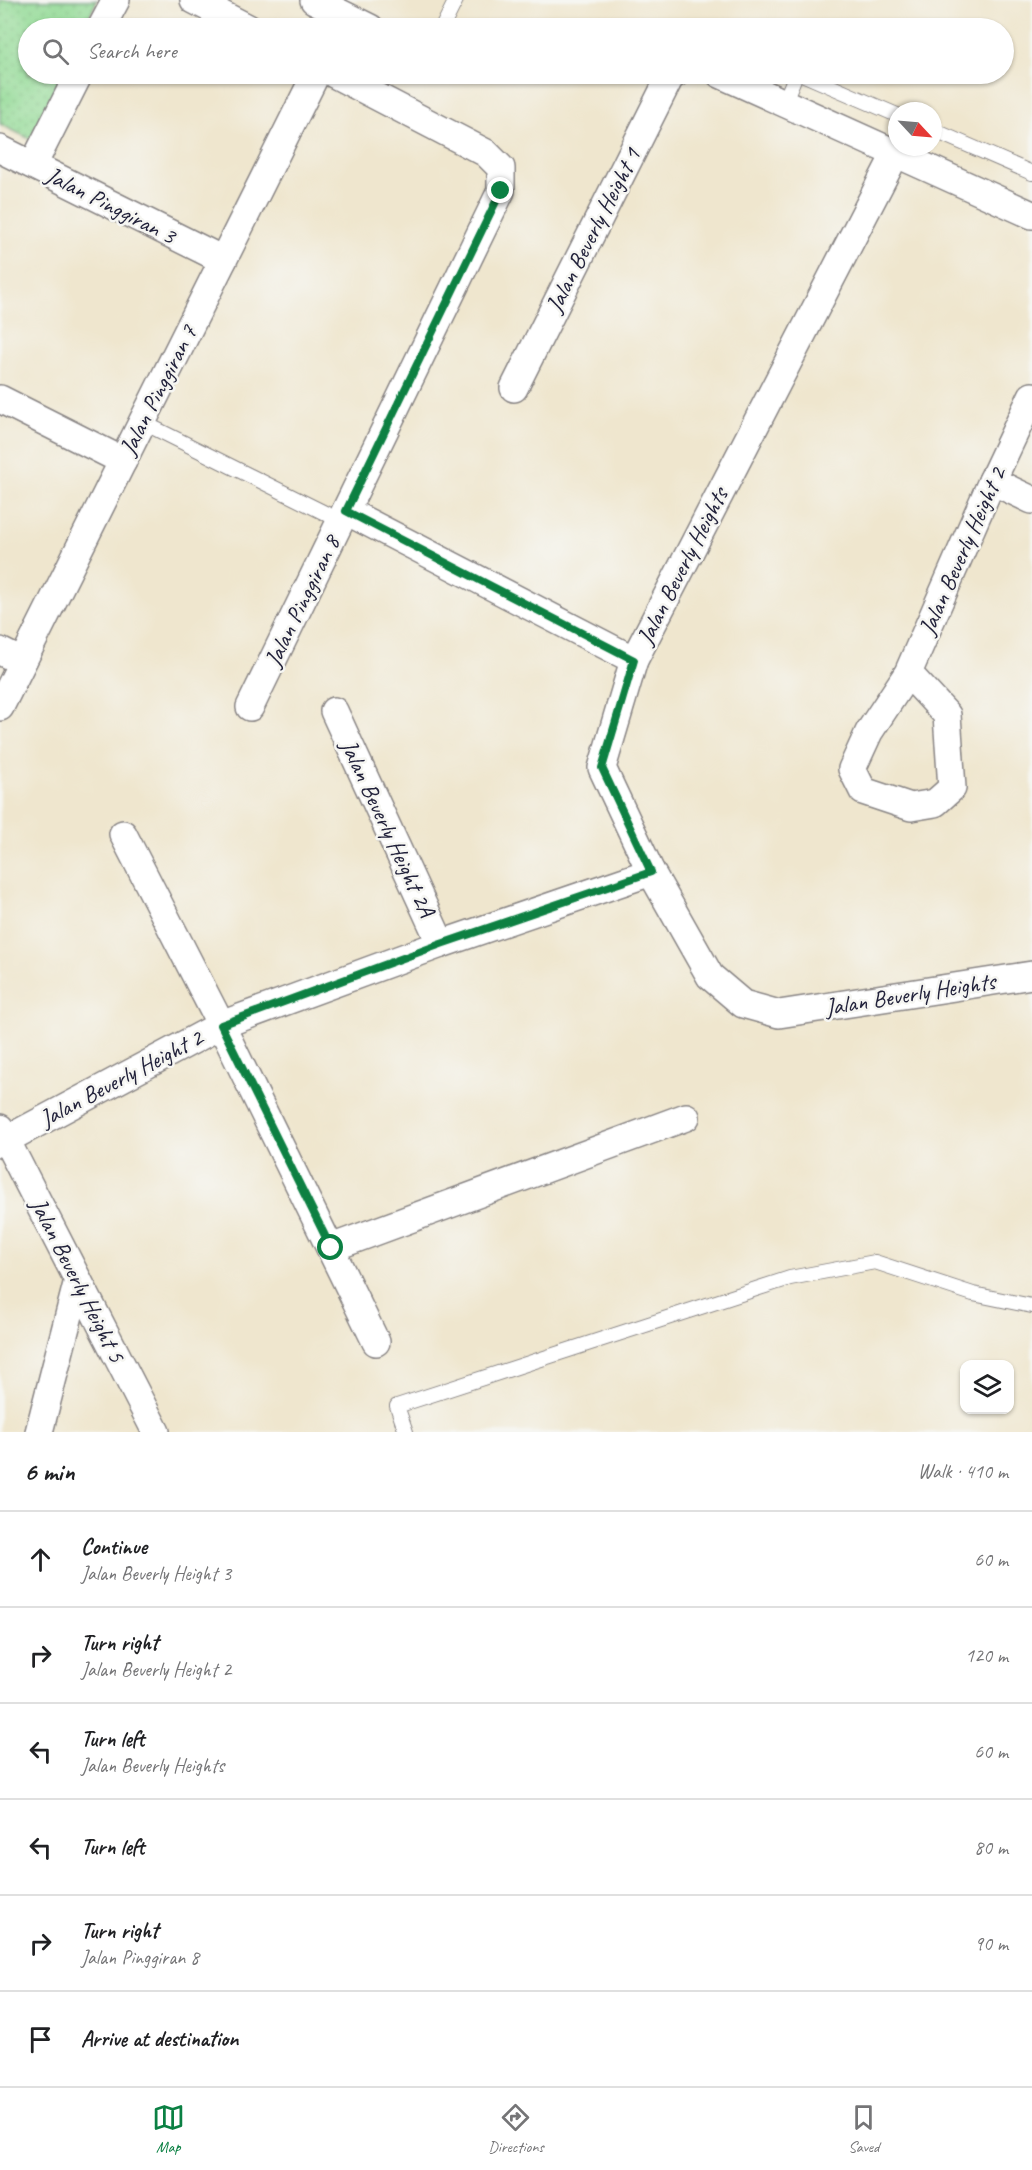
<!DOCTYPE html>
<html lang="en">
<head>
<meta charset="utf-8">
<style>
  body { margin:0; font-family:Caveat,sans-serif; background:#f2f2f2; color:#202124 }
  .controls { position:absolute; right:18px; bottom:18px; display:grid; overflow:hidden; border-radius:12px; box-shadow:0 2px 4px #0004 }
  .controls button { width:54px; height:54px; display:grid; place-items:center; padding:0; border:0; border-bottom:2px solid #e0e0e0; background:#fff; color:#202124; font:30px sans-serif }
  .compass { position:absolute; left:888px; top:102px; width:54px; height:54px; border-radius:50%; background:#fff; box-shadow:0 2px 4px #0004; rotate:116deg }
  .stop { position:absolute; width:18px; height:18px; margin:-14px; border:4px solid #0b8043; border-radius:50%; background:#fff }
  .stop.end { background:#0b8043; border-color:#fff; box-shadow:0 2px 6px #0008 }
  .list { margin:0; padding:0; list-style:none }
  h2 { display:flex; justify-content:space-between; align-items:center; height:78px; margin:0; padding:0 24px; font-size:26px }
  h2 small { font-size:20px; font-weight:400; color:#757577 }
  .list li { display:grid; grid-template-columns:39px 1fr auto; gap:18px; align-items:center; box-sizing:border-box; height:96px; padding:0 24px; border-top:2px solid #e0e0e0 }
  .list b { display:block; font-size:22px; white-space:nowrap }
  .list p { margin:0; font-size:20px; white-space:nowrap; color:#757577 }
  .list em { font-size:20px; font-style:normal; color:#757577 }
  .icon { flex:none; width:33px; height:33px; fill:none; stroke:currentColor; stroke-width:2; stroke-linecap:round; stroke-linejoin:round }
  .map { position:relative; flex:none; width:1032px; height:1432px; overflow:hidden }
  .search { position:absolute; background:#fff; box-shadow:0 2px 4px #0004; left:18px; right:18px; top:18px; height:66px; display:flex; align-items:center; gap:15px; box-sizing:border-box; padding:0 21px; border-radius:33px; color:#757577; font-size:22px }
  .sheet { height:654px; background:#fff }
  nav { display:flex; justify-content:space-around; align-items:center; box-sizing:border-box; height:84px; border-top:2px solid #e0e0e0; background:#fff; font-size:16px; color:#757577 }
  nav a { display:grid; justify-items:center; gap:3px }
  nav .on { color:#0b8043 }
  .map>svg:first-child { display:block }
</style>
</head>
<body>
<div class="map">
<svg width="1032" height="1432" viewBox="0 0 1032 1432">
  <defs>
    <pattern id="grass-dots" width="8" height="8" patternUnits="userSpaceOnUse" patternTransform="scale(1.5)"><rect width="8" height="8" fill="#92da95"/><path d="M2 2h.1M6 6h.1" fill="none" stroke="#7ebb81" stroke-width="1.8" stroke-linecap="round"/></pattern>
  </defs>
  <rect width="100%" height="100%" fill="#f6f6f2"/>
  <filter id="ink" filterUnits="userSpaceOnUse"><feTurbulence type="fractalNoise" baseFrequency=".0167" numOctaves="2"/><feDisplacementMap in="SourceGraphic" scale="12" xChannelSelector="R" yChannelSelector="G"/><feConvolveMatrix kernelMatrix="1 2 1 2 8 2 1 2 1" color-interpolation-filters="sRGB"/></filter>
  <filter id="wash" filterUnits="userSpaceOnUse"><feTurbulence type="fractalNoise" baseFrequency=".008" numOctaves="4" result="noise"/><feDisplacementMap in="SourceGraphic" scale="24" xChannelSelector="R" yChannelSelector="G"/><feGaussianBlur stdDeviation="1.35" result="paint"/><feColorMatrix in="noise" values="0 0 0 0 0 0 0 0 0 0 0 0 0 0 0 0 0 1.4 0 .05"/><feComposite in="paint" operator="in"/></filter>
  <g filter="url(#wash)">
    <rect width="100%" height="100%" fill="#efe6ce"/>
    <path fill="url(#grass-dots)" stroke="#5a7e68" stroke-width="1.5" d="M 0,0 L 97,0 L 84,28 L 28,28 L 28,74 L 63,74 L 32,140 L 0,124 Z"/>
  </g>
  <g filter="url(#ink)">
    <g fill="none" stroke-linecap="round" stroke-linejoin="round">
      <defs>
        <g id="lane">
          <path d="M 442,28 L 456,0"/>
          <path d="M 802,74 L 897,115"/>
          <path d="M 784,103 L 796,74"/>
          <path d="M 933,130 L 1032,173"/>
          <path d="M 142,422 L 341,521"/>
          <path d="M 406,1432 L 397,1406 L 790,1278 L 875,1262 L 973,1294 L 1032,1306"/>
        </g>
        <g id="street">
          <path d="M 194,0 L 248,28"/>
          <path d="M 314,0 L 370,28"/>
          <path d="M 101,28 L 116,0"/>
          <path d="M 720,74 L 1032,215"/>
          <path d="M 0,149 L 223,260"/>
          <path d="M 896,153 L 634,660 L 602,768 L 651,872 L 710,976 L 743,1004 L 779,1014 L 1032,975"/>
          <path d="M 33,165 L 79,74"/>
          <path d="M 514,388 L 670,77 L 675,74"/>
          <path d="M 0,399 L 123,461"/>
          <path d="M 992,481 L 1032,500"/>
          <path d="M 346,511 L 634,660"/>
          <path d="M 0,651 L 22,662"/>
          <path d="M 908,673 L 947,715 L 952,788 L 935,803 L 911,807 L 863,791 L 852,769 L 869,732 L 908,673 L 992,481 L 1032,396"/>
          <path d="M 0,707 L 316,74"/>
          <path d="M 250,707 L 501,191 L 501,168 L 486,153 L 334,74"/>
          <path d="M 334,711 L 441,944"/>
          <path d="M 123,834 L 221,1025 L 376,1342"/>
          <path d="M 0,1128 L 156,1432"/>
          <path d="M 0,1143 L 221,1025 L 441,944 L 651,872"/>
          <path d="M 331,1248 L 686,1117"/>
          <path d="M 39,1432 L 78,1280"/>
        </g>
      </defs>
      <use href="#lane" stroke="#888484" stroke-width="16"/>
      <use href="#street" stroke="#888484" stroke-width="30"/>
      <use href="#lane" stroke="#fff" stroke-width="14"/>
      <use href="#street" stroke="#fff" stroke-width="27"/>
    </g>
  </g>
  <g fill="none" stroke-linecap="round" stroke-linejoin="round" filter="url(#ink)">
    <path stroke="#0b8043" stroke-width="8" d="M 331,1248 L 221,1025 L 441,944 L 651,872 L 602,768 L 634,660 L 346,511 L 501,191"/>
  </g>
  <g text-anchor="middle" stroke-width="5" stroke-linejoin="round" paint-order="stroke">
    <g font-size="24" fill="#22223b" stroke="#f6f6f2">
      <text transform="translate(111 205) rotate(27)" y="8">Jalan Pinggiran 3</text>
      <text transform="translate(593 230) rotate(-63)" y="8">Jalan Beverly Height 1</text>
      <text transform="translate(158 390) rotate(-63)" y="8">Jalan Pinggiran 7</text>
      <text transform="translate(962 551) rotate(-66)" y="8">Jalan Beverly Height 2</text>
      <text transform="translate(682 566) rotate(-63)" y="8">Jalan Beverly Heights</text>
      <text transform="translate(302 601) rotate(-64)" y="8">Jalan Pinggiran 8</text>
      <text transform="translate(388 828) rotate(65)" y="8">Jalan Beverly Height 2A</text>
      <text transform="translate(910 994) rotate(-9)" y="8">Jalan Beverly Heights</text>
      <text transform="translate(121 1078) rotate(-28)" y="8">Jalan Beverly Height 2</text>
      <text transform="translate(78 1280) rotate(63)" y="8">Jalan Beverly Height 5</text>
    </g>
  </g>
</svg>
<div class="controls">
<button><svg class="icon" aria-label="layers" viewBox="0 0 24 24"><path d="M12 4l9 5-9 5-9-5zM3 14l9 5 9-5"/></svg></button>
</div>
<svg class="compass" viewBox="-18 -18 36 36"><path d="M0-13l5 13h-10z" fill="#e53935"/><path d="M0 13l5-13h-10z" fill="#757577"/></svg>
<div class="stop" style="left:331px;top:1248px"></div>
<div class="stop end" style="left:501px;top:191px"></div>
<div class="search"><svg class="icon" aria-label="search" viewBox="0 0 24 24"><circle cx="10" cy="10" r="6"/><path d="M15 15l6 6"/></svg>Search here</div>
</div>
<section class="sheet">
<h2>6 min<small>Walk · 410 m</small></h2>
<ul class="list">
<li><svg class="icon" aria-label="ahead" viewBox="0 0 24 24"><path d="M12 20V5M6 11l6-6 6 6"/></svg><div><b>Continue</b><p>Jalan Beverly Height 3</p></div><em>60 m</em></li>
<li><svg class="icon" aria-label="right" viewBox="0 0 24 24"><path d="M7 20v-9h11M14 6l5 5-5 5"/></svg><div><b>Turn right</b><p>Jalan Beverly Height 2</p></div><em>120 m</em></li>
<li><svg class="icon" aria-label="left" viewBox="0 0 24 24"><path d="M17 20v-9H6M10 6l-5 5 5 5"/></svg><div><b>Turn left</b><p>Jalan Beverly Heights</p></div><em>60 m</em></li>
<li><svg class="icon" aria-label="left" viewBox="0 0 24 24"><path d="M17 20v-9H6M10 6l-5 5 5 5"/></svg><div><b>Turn left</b></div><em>80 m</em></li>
<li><svg class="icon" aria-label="right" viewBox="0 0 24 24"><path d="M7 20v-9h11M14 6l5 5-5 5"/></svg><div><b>Turn right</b><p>Jalan Pinggiran 8</p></div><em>90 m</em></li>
<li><svg class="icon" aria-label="arrive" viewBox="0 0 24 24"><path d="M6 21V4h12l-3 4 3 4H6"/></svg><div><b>Arrive at destination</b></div></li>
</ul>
</section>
<nav>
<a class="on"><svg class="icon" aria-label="map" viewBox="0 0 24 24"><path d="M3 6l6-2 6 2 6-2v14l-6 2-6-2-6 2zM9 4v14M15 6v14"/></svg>Map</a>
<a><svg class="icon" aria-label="directions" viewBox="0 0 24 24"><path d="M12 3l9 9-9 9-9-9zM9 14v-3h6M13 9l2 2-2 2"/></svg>Directions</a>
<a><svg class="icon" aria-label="saved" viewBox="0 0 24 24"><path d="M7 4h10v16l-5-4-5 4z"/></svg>Saved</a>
</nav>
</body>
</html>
